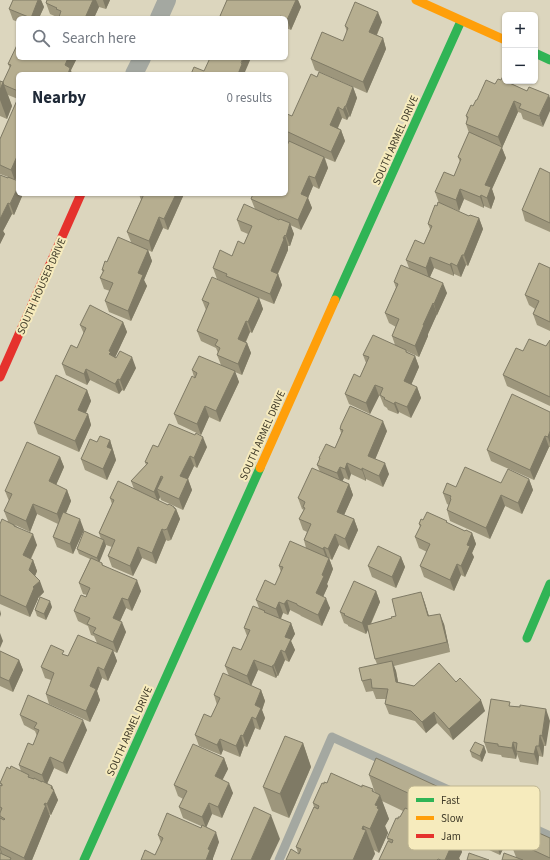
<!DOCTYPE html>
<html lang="en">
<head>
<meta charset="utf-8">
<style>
  body { margin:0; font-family:"Source Sans 3",sans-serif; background:#f2f2f3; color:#1f2937 }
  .controls { position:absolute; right:12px; top:12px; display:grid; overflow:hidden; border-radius:6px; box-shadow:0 1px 3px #0004 }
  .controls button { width:36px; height:36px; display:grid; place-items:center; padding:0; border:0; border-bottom:1px solid #e0e1e3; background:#fff; color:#1f2937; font:20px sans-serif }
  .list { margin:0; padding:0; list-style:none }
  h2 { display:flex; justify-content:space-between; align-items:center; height:52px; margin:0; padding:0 16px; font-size:17px }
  h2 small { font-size:13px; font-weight:400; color:#747a83 }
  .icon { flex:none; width:22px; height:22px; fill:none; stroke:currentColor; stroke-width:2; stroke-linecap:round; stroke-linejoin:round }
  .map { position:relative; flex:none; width:550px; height:860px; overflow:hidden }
  .search { position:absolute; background:#fff; box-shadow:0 1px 3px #0004; left:16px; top:16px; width:272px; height:44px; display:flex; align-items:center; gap:10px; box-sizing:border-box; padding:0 14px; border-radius:6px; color:#747a83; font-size:15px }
  .panel { position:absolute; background:#fff; box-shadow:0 1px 3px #0004; left:16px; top:72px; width:272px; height:124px; border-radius:6px }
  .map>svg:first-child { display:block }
</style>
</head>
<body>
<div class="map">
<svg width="550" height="860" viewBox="0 0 550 860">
  <rect width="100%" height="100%" fill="#dcd6be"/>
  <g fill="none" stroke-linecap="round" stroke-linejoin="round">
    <path stroke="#a4a8a1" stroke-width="9" d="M 279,860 L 332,737 L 550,836"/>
    <g stroke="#a4a8a1" stroke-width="18">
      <path d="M 159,18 L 167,0"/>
      <path d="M 134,74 L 142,58"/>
    </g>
    <g stroke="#30b455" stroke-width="9">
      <path d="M 535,53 L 550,60"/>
      <path d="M 335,300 L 461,21"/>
      <path d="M 527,638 L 550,584"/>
      <path d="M 84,860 L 260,468"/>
    </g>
    <g stroke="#ff9f0a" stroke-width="9">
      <path d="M 416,0 L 505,40"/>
      <path d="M 260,468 L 335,300"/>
    </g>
    <path stroke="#e5322d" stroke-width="9" d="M 0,377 L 81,194"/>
  </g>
  <g fill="#9d967c">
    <path d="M 13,0 L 41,0 L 44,7 L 39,18 L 18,18 L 18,22 L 13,20 L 9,9 Z"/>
    <path d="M 47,0 L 110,0 L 106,9 L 99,7 L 94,18 L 59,18 L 50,14 L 46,3 Z"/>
    <path d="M 227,0 L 298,0 L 301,7 L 291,30 L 286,28 L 286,18 L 221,18 L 220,16 Z"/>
    <path d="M 382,22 L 377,35 L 383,38 L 386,49 L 367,93 L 315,70 L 311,59 L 343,41 L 347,32 L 345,26 Z"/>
    <path d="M 18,58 L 77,58 L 71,70 L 18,74 L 18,173 L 15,180 L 18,194 L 23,194 L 14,215 L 12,214 L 3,231 L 5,234 L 0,244 L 0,175 L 8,178 L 8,177 L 0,174 L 0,139 L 18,99 L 8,95 L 12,106 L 7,119 L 0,116 L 0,81 L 3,82 L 10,68 L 8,64 Z"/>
    <path d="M 317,77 L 353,87 L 357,98 L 350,117 L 349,116 L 347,120 L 342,118 L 338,128 L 341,130 L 345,141 L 335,162 L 325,158 L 328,168 L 319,189 L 313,186 L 308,198 L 312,208 L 301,230 L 290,225 L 294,234 L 290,246 L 288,246 L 288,250 L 278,274 L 282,285 L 274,304 L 259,298 L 263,309 L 252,333 L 250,332 L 246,342 L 247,343 L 251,353 L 242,375 L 235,372 L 239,382 L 220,422 L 209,417 L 201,435 L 178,424 L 174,414 L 194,377 L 192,370 L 221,365 L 217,355 L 218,353 L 216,348 L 201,341 L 197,331 L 206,310 L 202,300 L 230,285 L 217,279 L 213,268 L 232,256 L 244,244 L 248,234 L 241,231 L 237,220 L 255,209 L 251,199 L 286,194 L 289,142 L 286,140 L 286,117 L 292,116 Z"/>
    <path d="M 508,82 L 527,91 L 529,87 L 543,127 L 523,119 L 521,113 L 518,112 L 502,148 L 506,158 L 492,189 L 495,198 L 491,209 L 484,206 L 484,208 L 464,199 L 459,211 L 439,203 L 435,192 L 454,176 L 460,162 L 458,157 L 469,133 L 466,124 L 467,120 L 466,116 L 477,100 L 495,84 Z"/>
    <path d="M 550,173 L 550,232 L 525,221 L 522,210 Z"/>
    <path d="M 139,194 L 184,194 L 168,230 L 163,228 L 152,252 L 148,250 L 152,261 L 144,280 L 147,286 L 131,321 L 109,312 L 105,301 L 110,291 L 104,289 L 100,278 L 103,272 L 102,270 L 131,242 L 127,232 L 141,200 Z"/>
    <path d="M 469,216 L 479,218 L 483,229 L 468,266 L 466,265 L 461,277 L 454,274 L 454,276 L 434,268 L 430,277 L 447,293 L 437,315 L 437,314 L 428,334 L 428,336 L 419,357 L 406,351 L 407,352 L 415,356 L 419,367 L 411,385 L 417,387 L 421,398 L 411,418 L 399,412 L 398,414 L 388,410 L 387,408 L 384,406 L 380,396 L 379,396 L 370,414 L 349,404 L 345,394 L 360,377 L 366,363 L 363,355 L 395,345 L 392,336 L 396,327 L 389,323 L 385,313 L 396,288 L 394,282 L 409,268 L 406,260 L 424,244 L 430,229 L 428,224 Z"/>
    <path d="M 550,268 L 550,331 L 537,325 L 533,314 L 535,309 L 529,305 L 525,295 Z"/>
    <path d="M 123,322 L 127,332 L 115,357 L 136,368 L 124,391 L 122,390 L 119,394 L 90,380 L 87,385 L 66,375 L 62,364 L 77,348 L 84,334 L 80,325 Z"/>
    <path d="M 550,340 L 550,406 L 507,386 L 503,375 L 523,351 L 546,346 Z"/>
    <path d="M 87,390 L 91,401 L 86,413 L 88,414 L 91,425 L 79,452 L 38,434 L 34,423 Z"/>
    <path d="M 550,412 L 550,447 L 549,447 L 534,480 L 491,461 L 487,450 Z"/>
    <path d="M 341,425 L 387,431 L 375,459 L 389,474 L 383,487 L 366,479 L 366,481 L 351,474 L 349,480 L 344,478 L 342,481 L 349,484 L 353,495 L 344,515 L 354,519 L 358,530 L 349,550 L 339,545 L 332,560 L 329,558 L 333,569 L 327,584 L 328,586 L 323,596 L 330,608 L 322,626 L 301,616 L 300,615 L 290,610 L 288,615 L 283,613 L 281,619 L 291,623 L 295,634 L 291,641 L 295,650 L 289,662 L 285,660 L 278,676 L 277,676 L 276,678 L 258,670 L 251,686 L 261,690 L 265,701 L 262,710 L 265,718 L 260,730 L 255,728 L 247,747 L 244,746 L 240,757 L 223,750 L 221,755 L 199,746 L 195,735 L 211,717 L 217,705 L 214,695 L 229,676 L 225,666 L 241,650 L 247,636 L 244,628 L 259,608 L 256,600 L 275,585 L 281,572 L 279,566 L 306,548 L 304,540 L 307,532 L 303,530 L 299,519 L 304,510 L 302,509 L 298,498 L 320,472 L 317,465 L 320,459 L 319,458 L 335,448 L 341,433 L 340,429 L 341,426 Z"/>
    <path d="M 110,440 L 116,460 L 107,480 L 85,470 L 81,459 L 97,442 Z"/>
    <path d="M 158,447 L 207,447 L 197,468 L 194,466 L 188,479 L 192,490 L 183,510 L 161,500 L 160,497 L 158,501 L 168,505 L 174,507 L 176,509 L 180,519 L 171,540 L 168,541 L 166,540 L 156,564 L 142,558 L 133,576 L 112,567 L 108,556 L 112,547 L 106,545 L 99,562 L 102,563 L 103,565 L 141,591 L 132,611 L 126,608 L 120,621 L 126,632 L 117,653 L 113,651 L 117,661 L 108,681 L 102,678 L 97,691 L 100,700 L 90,722 L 49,704 L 46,694 L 51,680 L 45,678 L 41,667 L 65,655 L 68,656 L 97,643 L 94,636 L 91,635 L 88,626 L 78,621 L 74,611 L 87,595 L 83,594 L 79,583 L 90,559 L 79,554 L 77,549 L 101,539 L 99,533 L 112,504 L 110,498 L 134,489 L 131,481 L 146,465 L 145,462 Z"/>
    <path d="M 60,457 L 64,467 L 56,485 L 67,490 L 71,501 L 66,513 L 84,530 L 73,554 L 57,547 L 53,537 L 58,524 L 37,514 L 30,532 L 15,525 L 37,545 L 31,559 L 33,560 L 37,571 L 35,576 L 44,592 L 38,598 L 38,599 L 30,617 L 0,604 L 0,524 L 8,521 L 4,511 L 9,501 L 5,491 Z"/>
    <path d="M 529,479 L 533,490 L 522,514 L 505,506 L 490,539 L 450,521 L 447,510 L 449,505 L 447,504 L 443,493 L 456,487 L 501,483 Z"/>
    <path d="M 423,520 L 447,521 L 447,523 L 465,531 L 472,533 L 476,544 L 472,553 L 474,557 L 465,577 L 461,575 L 454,591 L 424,577 L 420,566 L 427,552 L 419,548 L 415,537 L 420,527 L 419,524 Z"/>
    <path d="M 401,557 L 405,567 L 396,588 L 372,577 L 368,566 Z"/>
    <path d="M 376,591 L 380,602 L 371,624 L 392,618 L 396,616 L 421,592 L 429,616 L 444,624 L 450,652 L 394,666 L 396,671 L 398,682 L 414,686 L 456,682 L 485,711 L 453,740 L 437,723 L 426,733 L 415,721 L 389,714 L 385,704 L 386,699 L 376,699 L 373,691 L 366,692 L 362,681 L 377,664 L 375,659 L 368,630 L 366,634 L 348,626 L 348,625 L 344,623 L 340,612 Z"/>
    <path d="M 52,607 L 46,620 L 37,616 L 35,610 Z"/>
    <path d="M 0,651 L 19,660 L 23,670 L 13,692 L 0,686 Z"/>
    <path d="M 511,706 L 546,709 L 546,746 L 544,746 L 543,757 L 539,756 L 538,765 L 520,762 L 517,754 L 516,759 L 502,757 L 501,755 L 488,753 L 484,742 Z"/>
    <path d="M 20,715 L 87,730 L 67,774 L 54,768 L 47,784 L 52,786 L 58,800 L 51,815 L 49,814 L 50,816 L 32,860 L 0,860 L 0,785 L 1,785 L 0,783 L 10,769 L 21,771 L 19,765 L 33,745 L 37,736 L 35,731 L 24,725 Z"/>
    <path d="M 303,743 L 311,767 L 289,818 L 272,811 L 263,787 Z"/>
    <path d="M 484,746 L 486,752 L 482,762 L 472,757 L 470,751 Z"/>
    <path d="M 224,758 L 228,769 L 222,780 L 233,793 L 222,818 L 212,814 L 206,827 L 219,842 L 213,858 L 155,855 L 161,843 L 158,835 L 201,828 L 201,826 L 183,818 L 179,807 L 183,799 L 178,796 L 174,785 Z"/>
    <path d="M 369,775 L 446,797 L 508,839 L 500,855 L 456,835 L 462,852 L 459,858 L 460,860 L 379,860 L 388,841 L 387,838 L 398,819 L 400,817 L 403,811 L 382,801 L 389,819 L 385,826 L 388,833 L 379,853 L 374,850 L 375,854 L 286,860 L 298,853 L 296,847 L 314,807 L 313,803 L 324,784 L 327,783 L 375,793 Z"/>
    <path d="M 550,838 L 550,860 L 502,860 L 516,857 L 509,839 Z"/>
  </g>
  <g fill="#7f7a65">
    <path d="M 38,0 L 41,0 L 44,7 L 39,18 L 31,18 Z"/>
    <path d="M 93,0 L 96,0 L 99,7 L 94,18 L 85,18 Z"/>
    <path d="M 103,0 L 110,0 L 106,9 Z"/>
    <path d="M 296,0 L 298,0 L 301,7 L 291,30 L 287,20 Z"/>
    <path d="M 378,12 L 382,22 L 373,43 L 369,32 Z"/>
    <path d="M 383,38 L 386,49 L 367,93 L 363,82 Z"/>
    <path d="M 68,58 L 77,58 L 71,70 L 72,74 L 68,74 L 65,65 Z"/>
    <path d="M 243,58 L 251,58 L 245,72 L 246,74 L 238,74 Z"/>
    <path d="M 3,82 L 12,106 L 7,119 L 0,100 L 0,90 Z"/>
    <path d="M 353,87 L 357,98 L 350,117 L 346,106 Z"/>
    <path d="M 549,95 L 550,98 L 550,111 L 543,127 L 539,116 Z"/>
    <path d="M 514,101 L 518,112 L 502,148 L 506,158 L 492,189 L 495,198 L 491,209 L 487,198 L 485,185 L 502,147 L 498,137 Z"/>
    <path d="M 345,106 L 349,116 L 347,120 L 343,110 Z"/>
    <path d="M 338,107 L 342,118 L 334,136 L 330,125 Z"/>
    <path d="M 341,130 L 345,141 L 335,162 L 331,152 Z"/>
    <path d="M 18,154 L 18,173 L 15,181 L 11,170 Z"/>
    <path d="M 324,157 L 328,168 L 319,189 L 315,178 Z"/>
    <path d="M 309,176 L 313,186 L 308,198 L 312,208 L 301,230 L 298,220 L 301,194 Z"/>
    <path d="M 18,187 L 18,194 L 23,194 L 14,215 L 10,204 Z"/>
    <path d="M 460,189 L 464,199 L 459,211 L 456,200 Z"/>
    <path d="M 176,194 L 184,194 L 168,230 L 164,219 Z"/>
    <path d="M 481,195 L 484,206 L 484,208 L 480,197 Z"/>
    <path d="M 8,203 L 12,214 L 3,231 L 5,234 L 0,244 L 0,219 Z"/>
    <path d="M 159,217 L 163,228 L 152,252 L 149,241 Z"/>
    <path d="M 479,218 L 483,229 L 468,266 L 464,255 Z"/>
    <path d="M 290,223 L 294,234 L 290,246 L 286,236 Z"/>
    <path d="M 285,235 L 288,246 L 288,250 L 274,282 L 271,271 Z"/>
    <path d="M 148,250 L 152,261 L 144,280 L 147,286 L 131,321 L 128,311 L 138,273 Z"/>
    <path d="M 462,255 L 466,265 L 461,277 L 457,266 Z"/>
    <path d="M 430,257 L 434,268 L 429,279 L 426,268 Z"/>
    <path d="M 451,263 L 454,274 L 454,276 L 450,265 Z"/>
    <path d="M 278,274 L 282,285 L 274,304 L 270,294 Z"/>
    <path d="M 443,283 L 447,293 L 437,315 L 434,304 Z"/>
    <path d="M 259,298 L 263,309 L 252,333 L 248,322 Z"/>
    <path d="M 433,303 L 437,314 L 428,334 L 428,336 L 419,357 L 415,346 L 423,325 Z"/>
    <path d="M 246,321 L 250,332 L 242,349 L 238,339 Z"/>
    <path d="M 123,322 L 127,332 L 114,360 L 113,365 L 109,351 Z"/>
    <path d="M 247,343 L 251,353 L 242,375 L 238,364 Z"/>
    <path d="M 415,356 L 419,367 L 408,392 L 404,381 Z"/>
    <path d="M 132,357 L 136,368 L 124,391 L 120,380 Z"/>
    <path d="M 86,369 L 90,380 L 87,385 L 84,374 Z"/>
    <path d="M 235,371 L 239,382 L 220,422 L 216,411 Z"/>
    <path d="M 118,379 L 122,390 L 119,394 L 115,384 Z"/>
    <path d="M 375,385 L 379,396 L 370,414 L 366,403 Z"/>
    <path d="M 417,387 L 421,398 L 411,418 L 407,407 Z"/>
    <path d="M 87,390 L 91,401 L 82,421 L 78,410 Z"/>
    <path d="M 395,402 L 399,412 L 398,414 L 394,404 Z"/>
    <path d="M 205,406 L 209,417 L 201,435 L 197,424 Z"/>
    <path d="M 88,414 L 91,425 L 79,452 L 75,441 Z"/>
    <path d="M 383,421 L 387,431 L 372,467 L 368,456 Z"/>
    <path d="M 550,431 L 550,444 L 548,437 Z"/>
    <path d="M 545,436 L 549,447 L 534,480 L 530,470 Z"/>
    <path d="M 203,437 L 207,447 L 197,468 L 194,458 Z"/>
    <path d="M 110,440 L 116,460 L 107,480 L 103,469 L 107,447 Z"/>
    <path d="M 190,456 L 194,466 L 184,487 L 180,476 Z"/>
    <path d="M 60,457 L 64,467 L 53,492 L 49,481 Z"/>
    <path d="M 347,463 L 351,474 L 349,480 L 345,469 Z"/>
    <path d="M 385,463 L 389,474 L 383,487 L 379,476 Z"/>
    <path d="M 340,467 L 344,478 L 341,484 L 337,473 Z"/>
    <path d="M 362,468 L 366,479 L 366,481 L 362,470 Z"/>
    <path d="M 161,476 L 164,487 L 157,489 L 160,497 L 158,502 L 154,492 Z"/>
    <path d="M 188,479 L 192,490 L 183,510 L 179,499 Z"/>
    <path d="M 529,479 L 533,490 L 522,514 L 518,503 Z"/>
    <path d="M 349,484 L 353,495 L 341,522 L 337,512 Z"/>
    <path d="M 67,490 L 71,501 L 61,525 L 57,514 Z"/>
    <path d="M 501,495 L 505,506 L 490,539 L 486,528 Z"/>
    <path d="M 33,504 L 37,514 L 30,532 L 26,521 Z"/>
    <path d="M 174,508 L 174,507 L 176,510 L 176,509 L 180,519 L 171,540 L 167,529 Z"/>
    <path d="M 80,519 L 84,530 L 73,554 L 70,544 Z"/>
    <path d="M 354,519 L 358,530 L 349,550 L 345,539 Z"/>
    <path d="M 162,529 L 166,540 L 156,564 L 152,553 Z"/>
    <path d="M 472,533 L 476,544 L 472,553 L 474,557 L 465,577 L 461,566 L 467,545 Z"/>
    <path d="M 33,534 L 37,545 L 27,566 L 23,555 Z"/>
    <path d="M 335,534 L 339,545 L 332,560 L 328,549 Z"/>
    <path d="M 104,540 L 106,546 L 99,563 L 97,558 Z"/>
    <path d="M 138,547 L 142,558 L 133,576 L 130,566 Z"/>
    <path d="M 324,547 L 328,558 L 327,560 L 323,549 Z"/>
    <path d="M 401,557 L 405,567 L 396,588 L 392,577 Z"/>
    <path d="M 329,558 L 333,569 L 327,584 L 328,586 L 320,604 L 316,593 L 322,575 Z"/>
    <path d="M 33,560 L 37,571 L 33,581 L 29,570 Z"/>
    <path d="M 457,564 L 461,575 L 454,591 L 450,580 Z"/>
    <path d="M 137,580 L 141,591 L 132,611 L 128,600 Z"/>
    <path d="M 40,581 L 44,592 L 38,598 L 38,599 L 30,617 L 26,607 L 33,587 Z"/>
    <path d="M 376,591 L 380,602 L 366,634 L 362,623 Z"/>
    <path d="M 421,592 L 425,603 L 432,627 L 428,616 Z"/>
    <path d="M 122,598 L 126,608 L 117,628 L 113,618 Z"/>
    <path d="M 326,598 L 330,608 L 322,626 L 318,615 Z"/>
    <path d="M 287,600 L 290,610 L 288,615 L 284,604 Z"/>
    <path d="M 50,601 L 52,607 L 46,620 L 44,614 Z"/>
    <path d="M 279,602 L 283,613 L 280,620 L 276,609 Z"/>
    <path d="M 0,610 L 1,614 L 0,617 Z"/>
    <path d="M 440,614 L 444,624 L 450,652 L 447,642 Z"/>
    <path d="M 122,622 L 126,632 L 117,653 L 113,642 Z"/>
    <path d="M 291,623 L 295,634 L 291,641 L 295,650 L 289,662 L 285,652 L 285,637 Z"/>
    <path d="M 0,633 L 3,641 L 0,648 Z"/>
    <path d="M 113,650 L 117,661 L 108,681 L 104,670 Z"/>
    <path d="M 281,650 L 285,660 L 278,676 L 274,665 Z"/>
    <path d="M 19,660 L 23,670 L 13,692 L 9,681 Z"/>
    <path d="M 254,660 L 258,670 L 251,686 L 247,676 Z"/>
    <path d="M 392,661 L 396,671 L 400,692 L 396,682 Z"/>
    <path d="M 273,665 L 277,676 L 276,678 L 272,667 Z"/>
    <path d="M 98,667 L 102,678 L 97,691 L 100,700 L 90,722 L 86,711 L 90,686 Z"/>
    <path d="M 261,690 L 265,701 L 262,710 L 265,718 L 260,730 L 256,719 L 255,705 Z"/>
    <path d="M 481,700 L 485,711 L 453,740 L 449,729 Z"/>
    <path d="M 546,709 L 550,721 L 546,746 L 542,736 Z"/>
    <path d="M 434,712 L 437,723 L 426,733 L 422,722 Z"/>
    <path d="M 252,717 L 255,728 L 247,747 L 243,736 Z"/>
    <path d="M 83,720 L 87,730 L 67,774 L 63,763 Z"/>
    <path d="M 241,735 L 244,746 L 240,757 L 236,746 Z"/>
    <path d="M 540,735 L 544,746 L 543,757 L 539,746 Z"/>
    <path d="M 220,739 L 223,750 L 221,755 L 217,745 Z"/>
    <path d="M 513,742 L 517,754 L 516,759 L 512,748 Z"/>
    <path d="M 303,743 L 311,767 L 289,818 L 280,794 Z"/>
    <path d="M 484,746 L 486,752 L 482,762 L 480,756 Z"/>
    <path d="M 536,746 L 539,756 L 538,765 L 534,754 Z"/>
    <path d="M 50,757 L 54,768 L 46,786 L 42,775 Z"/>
    <path d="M 224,758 L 228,769 L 219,787 L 215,776 Z"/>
    <path d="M 229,783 L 233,793 L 222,818 L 218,807 Z"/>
    <path d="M 52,786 L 58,800 L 51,815 L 47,804 Z"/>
    <path d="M 373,789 L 377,801 L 380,795 L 389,819 L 385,826 L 388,833 L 379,853 L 370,829 L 375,805 L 372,791 Z"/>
    <path d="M 443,789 L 452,813 L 441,808 L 451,834 L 454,828 L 462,852 L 459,858 L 460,860 L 445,860 L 445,829 L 436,806 Z"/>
    <path d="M 45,803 L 50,816 L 32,860 L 25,860 L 24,858 Z"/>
    <path d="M 209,803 L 212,814 L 206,828 L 202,817 Z"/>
    <path d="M 271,815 L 280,839 L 270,860 L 251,860 Z"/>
    <path d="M 499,815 L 508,839 L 500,855 L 492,831 Z"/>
    <path d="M 363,826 L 366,832 L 366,830 L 375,854 L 372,860 L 353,860 Z"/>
    <path d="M 216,832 L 219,842 L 213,858 L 213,860 L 206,860 L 208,849 Z"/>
    <path d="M 0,847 L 3,856 L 3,857 L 0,849 Z"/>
  </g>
  <g fill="#b6ae90" stroke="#7f7a65">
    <path d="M 13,0 L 38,0 L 31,18 L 9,9 Z"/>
    <path d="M 47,0 L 93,0 L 85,18 L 61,18 L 59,17 L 61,11 L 56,9 L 57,8 L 46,3 Z"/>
    <path d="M 227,0 L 296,0 L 287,20 L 286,19 L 286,18 L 284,18 L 280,16 L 280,18 L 225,18 L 220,16 Z"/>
    <path d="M 355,2 L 378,12 L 369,32 L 383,38 L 363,82 L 311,59 L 322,32 L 343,41 L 348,28 L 345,26 Z"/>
    <path d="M 18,43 L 18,58 L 68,58 L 65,65 L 70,68 L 68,74 L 18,74 L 18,91 L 4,85 L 3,82 L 11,65 L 8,64 Z"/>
    <path d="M 210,58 L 243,58 L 241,63 L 242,64 L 238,74 L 191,74 L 194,67 L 204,71 Z"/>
    <path d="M 319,72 L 353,87 L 346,106 L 345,106 L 343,110 L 338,107 L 330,125 L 341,130 L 331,152 L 286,131 L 286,117 L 287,114 L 292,116 L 311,74 L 317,77 Z"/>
    <path d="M 503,76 L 505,77 L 505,81 L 527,91 L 529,87 L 549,95 L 539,116 L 519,108 L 521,104 L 514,101 L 498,137 L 466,124 L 468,117 L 466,116 L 471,105 L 473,106 L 476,100 L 477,100 L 486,80 L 495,84 L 498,79 L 501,80 Z"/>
    <path d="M 0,81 L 3,82 L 0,90 Z"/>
    <path d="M 18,98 L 18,154 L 11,170 L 0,165 L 0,139 Z"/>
    <path d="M 469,132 L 502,147 L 485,185 L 491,187 L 487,198 L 481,195 L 480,197 L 460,189 L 456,200 L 435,192 L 444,172 L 454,176 L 461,159 L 458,157 Z"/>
    <path d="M 289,141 L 324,157 L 315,178 L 309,176 L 301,194 L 308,197 L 298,220 L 251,199 L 253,194 L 286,194 L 286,148 Z"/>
    <path d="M 540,168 L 550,173 L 550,223 L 522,210 Z"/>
    <path d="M 0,175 L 8,178 L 8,177 L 18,181 L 18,187 L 10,204 L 8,203 L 0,219 Z"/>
    <path d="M 144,194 L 176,194 L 164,219 L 159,217 L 149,241 L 127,232 Z"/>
    <path d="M 438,202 L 469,216 L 470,215 L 479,218 L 464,255 L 462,255 L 457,266 L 451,263 L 450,265 L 430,257 L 426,268 L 406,260 L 415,240 L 424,244 L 432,226 L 428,224 L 430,218 L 435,205 L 437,206 Z"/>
    <path d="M 244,204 L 279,220 L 280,219 L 290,223 L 286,236 L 285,235 L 283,238 L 284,239 L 271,271 L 278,274 L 270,294 L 226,276 L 227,274 L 213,268 L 220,250 L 232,256 L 238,241 L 244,244 L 252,226 L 237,220 Z"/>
    <path d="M 118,237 L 148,250 L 138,273 L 143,275 L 128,311 L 105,301 L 113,283 L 100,278 L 104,270 L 102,270 L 105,261 L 107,262 Z"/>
    <path d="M 539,263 L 550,268 L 550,322 L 533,314 L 539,301 L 525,295 Z"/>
    <path d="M 401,265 L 443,283 L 434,304 L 433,303 L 423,325 L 424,325 L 415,346 L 392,336 L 399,319 L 385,313 L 398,284 L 394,282 Z"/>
    <path d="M 212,277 L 259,298 L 248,322 L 246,321 L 238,339 L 247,343 L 238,364 L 217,355 L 220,348 L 215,345 L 218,340 L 197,331 L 209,303 L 202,300 Z"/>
    <path d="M 90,305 L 123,322 L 109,351 L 111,352 L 109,354 L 116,358 L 120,351 L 132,357 L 120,380 L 118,379 L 115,384 L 86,369 L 84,374 L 62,364 L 71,345 L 77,348 L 86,328 L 80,325 Z"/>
    <path d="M 373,335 L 406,350 L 406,352 L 415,356 L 404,381 L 417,387 L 407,407 L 395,402 L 394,404 L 384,399 L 385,398 L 380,395 L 383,388 L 375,385 L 366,403 L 345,394 L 354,374 L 360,377 L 369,357 L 363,355 Z"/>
    <path d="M 529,339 L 546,346 L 550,340 L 550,397 L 503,375 L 516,348 L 523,351 Z"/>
    <path d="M 199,356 L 235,371 L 216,411 L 205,406 L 197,424 L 174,414 L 192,376 L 195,378 L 197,373 L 192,370 Z"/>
    <path d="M 56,375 L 87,390 L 78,410 L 88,414 L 75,441 L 34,423 Z"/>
    <path d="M 512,394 L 550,412 L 550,431 L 548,437 L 545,436 L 530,470 L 487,450 Z"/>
    <path d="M 350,406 L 383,421 L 368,456 L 385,463 L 379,476 L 362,468 L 362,470 L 347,463 L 345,469 L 340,467 L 337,473 L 317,465 L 320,458 L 319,458 L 326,444 L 335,448 L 343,430 L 340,429 L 341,425 Z"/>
    <path d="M 169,424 L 195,435 L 196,433 L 203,437 L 194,458 L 190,456 L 180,476 L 188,479 L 179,499 L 157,489 L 163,477 L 161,476 L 154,492 L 131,481 L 148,463 L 145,462 L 153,445 L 158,447 Z"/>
    <path d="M 100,436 L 110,440 L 107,447 L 112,449 L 103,469 L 81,459 L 90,439 L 97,442 Z"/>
    <path d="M 27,442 L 60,457 L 49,481 L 67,490 L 57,514 L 33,504 L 26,521 L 4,511 L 12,494 L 5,491 Z"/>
    <path d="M 465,467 L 501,483 L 508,469 L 529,479 L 518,503 L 501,495 L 486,528 L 447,510 L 451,499 L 450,498 L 451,496 L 443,493 L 447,483 L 456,487 Z"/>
    <path d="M 312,468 L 349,484 L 337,512 L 354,519 L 345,539 L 335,534 L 328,549 L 324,547 L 323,549 L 304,540 L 311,524 L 299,519 L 305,508 L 303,507 L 305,502 L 298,498 Z"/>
    <path d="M 118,481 L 168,505 L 169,504 L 174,507 L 174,508 L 176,509 L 167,529 L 164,530 L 162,529 L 152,553 L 138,547 L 130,566 L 108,556 L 115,540 L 99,533 L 114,500 L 110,498 Z"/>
    <path d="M 63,512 L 80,519 L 70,544 L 53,537 Z"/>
    <path d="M 427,512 L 447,521 L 446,522 L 465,531 L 466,530 L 472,533 L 467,545 L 470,546 L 461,566 L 457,564 L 450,580 L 420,566 L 430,544 L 415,537 L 421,525 L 419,524 L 421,519 L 423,520 Z"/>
    <path d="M 2,519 L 14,525 L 14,526 L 33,534 L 23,555 L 33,560 L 29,570 L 40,581 L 33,587 L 34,588 L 26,607 L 0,595 L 0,524 Z"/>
    <path d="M 84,531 L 104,540 L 97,558 L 77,549 Z"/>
    <path d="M 290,541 L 329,558 L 322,575 L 324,576 L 316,593 L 326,598 L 318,615 L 297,605 L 297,604 L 287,600 L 284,604 L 279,602 L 276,609 L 256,600 L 265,580 L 275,585 L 283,567 L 279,566 Z"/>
    <path d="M 378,546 L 401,557 L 392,577 L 368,566 Z"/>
    <path d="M 91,558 L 102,563 L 102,565 L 137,580 L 128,600 L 122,598 L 113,618 L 122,622 L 113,642 L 93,633 L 96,628 L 87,624 L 90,618 L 74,611 L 81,595 L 86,597 L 90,588 L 79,583 Z"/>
    <path d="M 354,581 L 376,591 L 362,623 L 344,615 L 345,614 L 340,612 Z"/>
    <path d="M 421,592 L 428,616 L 440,614 L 447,642 L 375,659 L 367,625 L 392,618 L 391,617 L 396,616 L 392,599 Z"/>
    <path d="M 40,597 L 50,601 L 44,614 L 35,610 Z"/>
    <path d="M 253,606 L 265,611 L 264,612 L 291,623 L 285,637 L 291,639 L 285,652 L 281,650 L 274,665 L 273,665 L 272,667 L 254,660 L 247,676 L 225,666 L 233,647 L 241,650 L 250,630 L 244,628 Z"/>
    <path d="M 78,635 L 113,650 L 104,670 L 98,667 L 90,686 L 96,689 L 86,711 L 46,694 L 54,673 L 41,667 L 51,645 L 64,651 L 62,654 L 68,656 Z"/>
    <path d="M 0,651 L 19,660 L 9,681 L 0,677 Z"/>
    <path d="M 392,661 L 396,682 L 414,686 L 439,663 L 456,682 L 460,678 L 481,700 L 449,729 L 434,712 L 422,722 L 411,711 L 385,704 L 388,689 L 372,688 L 371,679 L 362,681 L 359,668 Z"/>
    <path d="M 223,673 L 261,690 L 255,705 L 261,708 L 256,719 L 252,717 L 243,736 L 241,735 L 236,746 L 220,739 L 217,745 L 195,735 L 204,714 L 211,717 L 220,698 L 214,695 Z"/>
    <path d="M 28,695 L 83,720 L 63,763 L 50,757 L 42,775 L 19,765 L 28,743 L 33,745 L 39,730 L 34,728 L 37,723 L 20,715 Z"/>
    <path d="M 491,699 L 510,702 L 509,706 L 520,707 L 520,705 L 546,709 L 542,736 L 540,735 L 539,746 L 536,746 L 534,754 L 516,751 L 517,743 L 513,742 L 512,748 L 498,746 L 498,744 L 484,742 Z"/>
    <path d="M 285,736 L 303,743 L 280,794 L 263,787 Z"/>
    <path d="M 475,742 L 484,746 L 480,756 L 470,751 Z"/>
    <path d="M 193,744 L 224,758 L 215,776 L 229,783 L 218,807 L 209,803 L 202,817 L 179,807 L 187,791 L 174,785 Z"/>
    <path d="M 376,758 L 443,789 L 436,806 L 369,775 Z"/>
    <path d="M 11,766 L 29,775 L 28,777 L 34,779 L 34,778 L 42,782 L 42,781 L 52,786 L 51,788 L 54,790 L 47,804 L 45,803 L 44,805 L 46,805 L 24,858 L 0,846 L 0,818 L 4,820 L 5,819 L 0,816 L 0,813 L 2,808 L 0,807 L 0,785 L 2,786 L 2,784 L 0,783 L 7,767 L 10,769 Z"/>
    <path d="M 331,773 L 362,787 L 362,785 L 373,789 L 372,791 L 380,795 L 375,805 L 378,806 L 377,808 L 379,809 L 370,829 L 363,826 L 362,829 L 366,830 L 353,860 L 286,860 L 291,849 L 299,854 L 301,849 L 296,847 L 314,807 L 318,809 L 319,806 L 313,803 L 322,783 L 324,784 L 324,782 L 327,783 Z"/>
    <path d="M 254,807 L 271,815 L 251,860 L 231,860 Z"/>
    <path d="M 405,808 L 435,820 L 436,818 L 447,823 L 446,825 L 454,828 L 449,838 L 452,839 L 451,841 L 453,842 L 445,860 L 441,860 L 438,859 L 437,860 L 379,860 L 388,841 L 392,843 L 393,840 L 387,838 L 396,818 L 398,819 L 398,817 L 400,817 Z"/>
    <path d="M 167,813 L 201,828 L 202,825 L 216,832 L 208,849 L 210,850 L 206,860 L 141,860 L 145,850 L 155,855 L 163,838 L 158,835 Z"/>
    <path d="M 517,823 L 550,838 L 550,858 L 509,839 Z"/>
    <path d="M 0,853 L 11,858 L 10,860 L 0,860 Z"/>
    <path d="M 469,853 L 489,860 L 467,860 Z"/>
    <path d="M 504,853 L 523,860 L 502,860 Z"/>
  </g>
  <g text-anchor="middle" stroke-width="4" stroke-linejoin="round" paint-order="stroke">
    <g font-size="11" fill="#403b29" stroke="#f6ebbd">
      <text transform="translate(395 140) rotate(-66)" y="4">SOUTH ARMEL DRIVE</text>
      <text transform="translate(41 286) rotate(-66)" y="4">SOUTH HOUSER DRIVE</text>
      <text transform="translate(262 435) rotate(-66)" y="4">SOUTH ARMEL DRIVE</text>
      <text transform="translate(129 731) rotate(-66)" y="4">SOUTH ARMEL DRIVE</text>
    </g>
  </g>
  <rect x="408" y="786" width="132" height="64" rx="6" fill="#f6ebbd" stroke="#bfb691" stroke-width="1"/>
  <rect x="416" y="798" width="18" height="4" fill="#30b455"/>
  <rect x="416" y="816" width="18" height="4" fill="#ff9f0a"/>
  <rect x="416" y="834" width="18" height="4" fill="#e5322d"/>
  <g font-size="11" fill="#403b29">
    <text x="441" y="804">Fast</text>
    <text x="441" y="822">Slow</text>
    <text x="441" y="840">Jam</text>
  </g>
</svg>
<div class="controls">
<button>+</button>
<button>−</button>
</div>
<div class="search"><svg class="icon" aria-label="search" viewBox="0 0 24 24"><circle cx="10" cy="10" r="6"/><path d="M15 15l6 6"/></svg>Search here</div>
<section class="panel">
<h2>Nearby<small>0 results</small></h2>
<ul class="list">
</ul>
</section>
</div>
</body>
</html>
